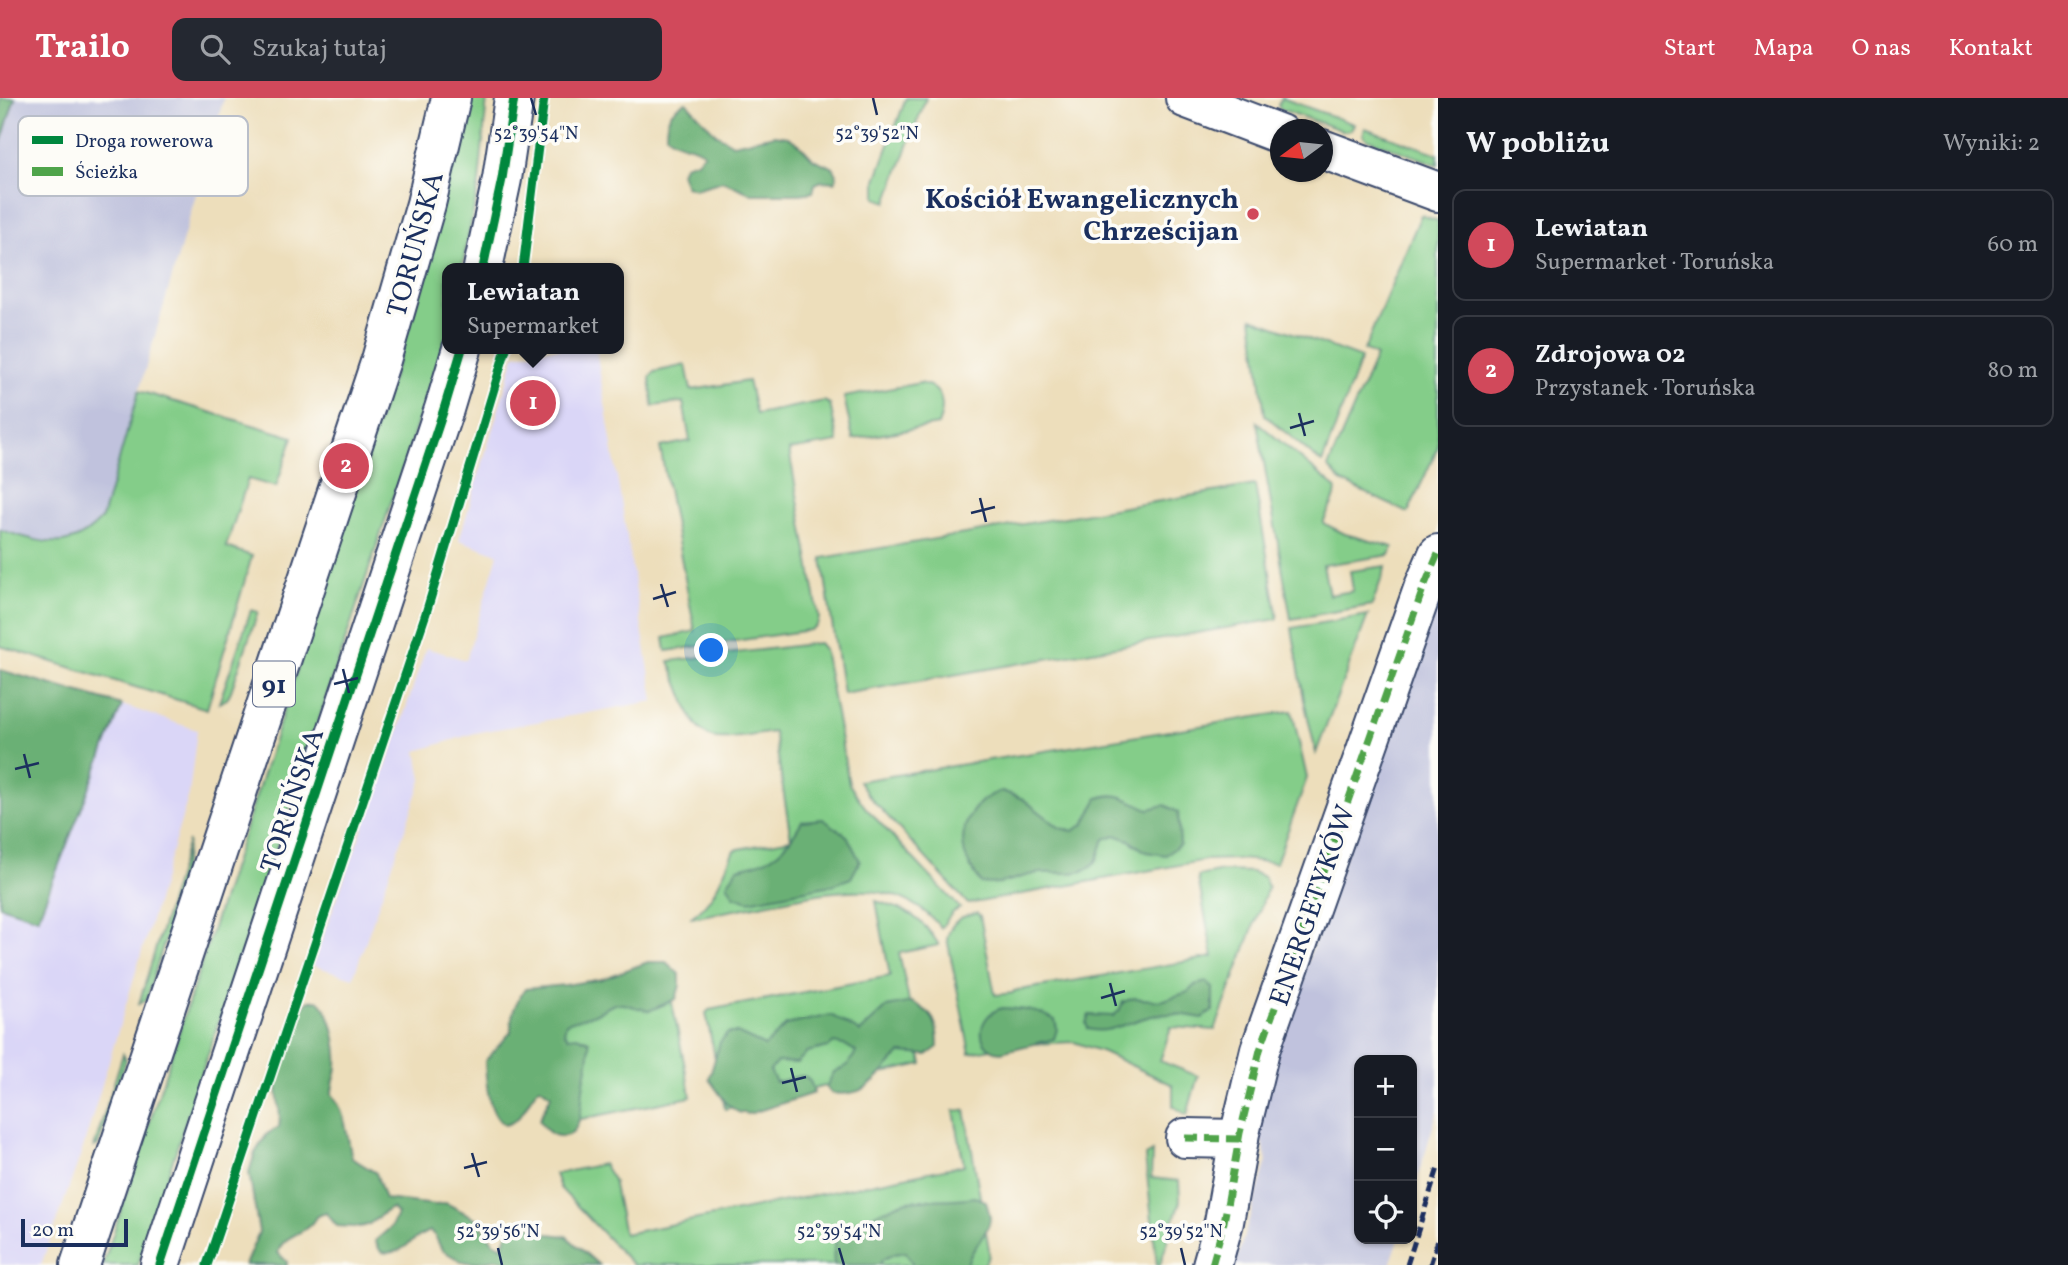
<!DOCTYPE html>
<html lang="pl">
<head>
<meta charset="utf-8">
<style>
  body { margin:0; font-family:Vollkorn,serif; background:#242831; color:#f1f3f6 }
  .controls { position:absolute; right:21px; bottom:21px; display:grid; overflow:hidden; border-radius:14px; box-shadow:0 2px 5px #0004 }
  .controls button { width:63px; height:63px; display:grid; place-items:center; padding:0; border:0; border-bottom:2px solid #363941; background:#171b24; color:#f1f3f6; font:35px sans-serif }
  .compass { position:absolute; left:1270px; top:21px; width:63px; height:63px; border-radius:50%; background:#171b24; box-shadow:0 2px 5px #0004; rotate:255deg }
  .scale { position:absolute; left:21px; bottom:18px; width:107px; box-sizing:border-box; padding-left:7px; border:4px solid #1b2f5e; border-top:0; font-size:19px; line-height:24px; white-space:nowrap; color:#1b2f5e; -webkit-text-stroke:5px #fdfcf7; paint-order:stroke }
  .you { position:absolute; left:712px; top:553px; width:24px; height:24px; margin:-18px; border:5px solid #fff; border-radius:50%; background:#1a73e8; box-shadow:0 0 0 10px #1a73e833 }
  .badge { display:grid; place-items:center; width:46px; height:46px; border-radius:50%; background:#d1495b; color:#fff; font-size:23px; font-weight:700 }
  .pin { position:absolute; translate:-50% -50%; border:4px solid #fff; box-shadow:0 2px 7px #0006 }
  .popup { position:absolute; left:442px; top:165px; width:182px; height:91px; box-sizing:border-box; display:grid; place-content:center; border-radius:14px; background:#171b24; filter:drop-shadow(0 2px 5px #0005); font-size:23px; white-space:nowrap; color:#9ea1a6 }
  .popup b { font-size:26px; color:#f1f3f6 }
  .popup::after { content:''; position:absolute; left:50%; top:100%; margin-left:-14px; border:14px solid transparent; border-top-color:#171b24 }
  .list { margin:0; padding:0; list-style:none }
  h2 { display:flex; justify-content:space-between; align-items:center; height:91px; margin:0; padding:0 28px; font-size:30px }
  h2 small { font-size:23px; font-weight:400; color:#9ea1a6 }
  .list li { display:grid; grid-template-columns:46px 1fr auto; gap:21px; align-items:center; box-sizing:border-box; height:112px; margin:0 14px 14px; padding:0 14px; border:2px solid #363941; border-radius:14px }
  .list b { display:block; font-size:26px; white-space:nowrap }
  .list p { margin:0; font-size:23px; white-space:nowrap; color:#9ea1a6 }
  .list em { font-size:23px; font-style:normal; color:#9ea1a6 }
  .icon { flex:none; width:38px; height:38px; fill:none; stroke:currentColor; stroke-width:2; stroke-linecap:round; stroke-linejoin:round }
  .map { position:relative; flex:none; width:1438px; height:1167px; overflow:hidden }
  header { display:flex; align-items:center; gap:42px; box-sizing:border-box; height:98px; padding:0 35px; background:#d1495b; color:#fff }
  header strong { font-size:33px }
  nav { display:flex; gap:38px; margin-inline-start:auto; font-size:24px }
  .search { width:490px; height:63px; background:#242831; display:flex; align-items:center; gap:18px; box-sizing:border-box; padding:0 24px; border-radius:14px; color:#9ea1a6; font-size:26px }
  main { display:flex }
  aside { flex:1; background:#171b24 }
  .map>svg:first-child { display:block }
</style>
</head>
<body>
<header>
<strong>Trailo</strong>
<div class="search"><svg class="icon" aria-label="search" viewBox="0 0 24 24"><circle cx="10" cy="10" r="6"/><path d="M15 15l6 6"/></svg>Szukaj tutaj</div>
<nav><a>Start</a><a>Mapa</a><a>O nas</a><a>Kontakt</a></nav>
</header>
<main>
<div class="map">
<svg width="1438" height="1167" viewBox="0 0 1438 1167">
  <rect width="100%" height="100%" fill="#fdfcf7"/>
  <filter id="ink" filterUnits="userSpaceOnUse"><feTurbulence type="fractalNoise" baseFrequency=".0143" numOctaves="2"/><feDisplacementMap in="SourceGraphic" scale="14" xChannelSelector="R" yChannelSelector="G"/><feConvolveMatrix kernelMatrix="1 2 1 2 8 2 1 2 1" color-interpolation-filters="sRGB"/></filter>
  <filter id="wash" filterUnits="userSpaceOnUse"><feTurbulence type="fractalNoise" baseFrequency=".00686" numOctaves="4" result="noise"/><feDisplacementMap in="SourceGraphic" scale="28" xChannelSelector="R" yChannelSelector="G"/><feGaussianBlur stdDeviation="1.57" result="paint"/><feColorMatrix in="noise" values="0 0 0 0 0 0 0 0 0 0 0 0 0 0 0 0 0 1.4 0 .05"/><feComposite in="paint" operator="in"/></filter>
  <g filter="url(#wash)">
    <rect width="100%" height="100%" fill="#eddebb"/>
    <g fill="#dad6f7">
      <path d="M 546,251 L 596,251 L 654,603 L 475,635 L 417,653 L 422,682 L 353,880 L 312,867 L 393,649 L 426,550 L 466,562 L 498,456 L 459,442 L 515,257 Z"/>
      <path d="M 122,607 L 197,632 L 189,696 L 83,1050 L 41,1167 L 0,1167 L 0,808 L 38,819 Z"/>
    </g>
    <g fill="#c0c2dd">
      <path d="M 15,0 L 224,0 L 102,420 L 91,433 L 75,442 L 65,445 L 43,444 L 0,432 L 0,48 Z"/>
      <path d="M 1438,503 L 1438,1012 L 1412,1098 L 1412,962 L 1359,962 L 1359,1141 L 1399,1141 L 1390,1167 L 1235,1167 L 1267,1063 L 1253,1014 Z"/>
    </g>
    <g fill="#84cd89" stroke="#507e74" stroke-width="2">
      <path d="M 465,0 L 487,0 L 479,85 L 462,170 L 447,170 L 447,236 L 138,1167 L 103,1167 L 413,216 Z"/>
      <path d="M 906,0 L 926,0 L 887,104 L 876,100 L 876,82 Z"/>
      <path d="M 1282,0 L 1354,26 L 1351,32 L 1344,33 L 1280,11 L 1278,7 Z"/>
      <path d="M 1365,30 L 1438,56 L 1438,67 L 1367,41 L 1363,37 Z"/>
      <path d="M 1421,117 L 1438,123 L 1438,349 L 1408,415 L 1342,384 L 1328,369 L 1376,258 L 1364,252 Z"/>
      <path d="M 1252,220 L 1361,260 L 1322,365 L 1265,317 Z"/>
      <path d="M 686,267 L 691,292 L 748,283 L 756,316 L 824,303 L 830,306 L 838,344 L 789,352 L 819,520 L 817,527 L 810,532 L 666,553 L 664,540 L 695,533 L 660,349 L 690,343 L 683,304 L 653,308 L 650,279 L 654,274 Z"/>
      <path d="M 920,285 C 943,289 946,307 938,327 L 853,341 L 844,299 Z"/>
      <path d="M 139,293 L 293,339 L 276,389 L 248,381 L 226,449 L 252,458 L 207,611 L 0,548 L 0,432 C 42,444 70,457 102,420 Z"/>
      <path d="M 1257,324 L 1336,390 L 1335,399 L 1323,425 L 1345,436 L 1393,449 L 1390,457 L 1323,467 L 1329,497 L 1353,493 L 1350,473 L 1386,468 L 1372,507 L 1291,521 Z"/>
      <path d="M 1255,387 L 1278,521 L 843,596 L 822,460 Z"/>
      <path d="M 251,512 L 258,514 L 231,593 L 227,601 L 219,605 Z"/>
      <path d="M 1368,517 L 1316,655 L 1304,602 L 1292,530 Z"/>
      <path d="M 819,545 L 824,551 L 849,686 L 865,709 L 960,810 L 952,815 L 941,830 C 898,778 838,792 780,803 C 750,809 720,815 690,820 C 716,802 721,779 734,752 L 791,741 L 774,634 C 759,636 729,642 716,640 C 705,639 696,627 691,618 L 669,563 Z"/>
      <path d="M 1292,613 L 1307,680 L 1276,765 L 1240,761 L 1206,762 L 968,806 L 868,697 L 859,683 Z"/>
      <path d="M 188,743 L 179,797 L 146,902 L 139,906 Z"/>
      <path d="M 1223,773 L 1253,774 L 1264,779 L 1268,789 L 1215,932 L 1171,929 L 1160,963 L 1198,978 L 1187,1017 L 1173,1008 L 1173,987 L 1103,954 L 1074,944 L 1011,947 L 970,955 L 947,840 C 952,823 960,818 977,815 L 980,818 L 995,897 L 1013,895 L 1014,893 L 1213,859 L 1198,780 L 1198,778 Z"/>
      <path d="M 876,803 C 907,812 922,819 939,847 L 899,855 L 922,966 L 725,1011 L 706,915 L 709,912 L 890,878 Z"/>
      <path d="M 668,885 L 691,999 L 571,1023 L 548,909 Z"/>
      <path d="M 123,956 L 126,962 L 98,1047 L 94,1049 Z"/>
      <path d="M 965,1012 L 989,1151 L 989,1158 L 984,1167 L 633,1167 L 560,1090 L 555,1076 L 603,1066 L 613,1082 L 624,1136 L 964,1067 L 954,1013 Z"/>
      <path d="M 1152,1054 L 1151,1080 L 1179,1083 L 1180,1103 L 1160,1167 L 1157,1167 L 1145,1058 Z"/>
    </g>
    <g fill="#6bb075" stroke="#43706a" stroke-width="2">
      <path d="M 0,0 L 15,0 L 0,48 Z"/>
      <path d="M 686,4 L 716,36 L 733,46 L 775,37 L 788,39 L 799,46 L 813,61 L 834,70 L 837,79 L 835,84 L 822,83 L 815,86 L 813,94 L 800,96 L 752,96 L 723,83 L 695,91 L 686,88 L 681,75 L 684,67 L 697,63 L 704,55 C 692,45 675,48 666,36 C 666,20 671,11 686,4 Z"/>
      <path d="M 0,572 L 122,607 L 38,820 L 0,808 Z"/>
      <path d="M 1002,693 L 1023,701 L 1060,730 L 1073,733 L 1084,726 L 1098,700 C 1120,692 1129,704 1149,711 L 1165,707 L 1178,714 L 1180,746 L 1166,757 L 1146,754 L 1129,742 L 1115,737 L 1104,741 C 1101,748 1099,761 1094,766 C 1081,780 1056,773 1040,775 C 1020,777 1002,789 981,785 C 977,779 972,772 969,766 C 954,736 970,702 1002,693 Z"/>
      <path d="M 823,721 L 847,738 L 860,763 L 851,780 L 832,787 L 749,803 L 734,798 L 727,786 L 738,770 C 772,763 785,754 802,723 Z"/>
      <path d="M 648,864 L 666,864 L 680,877 L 680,887 L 676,901 L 649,913 L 624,906 L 614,906 L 595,916 L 566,925 L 564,935 L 568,939 L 577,938 L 589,943 C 591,961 585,974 583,991 C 581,1006 583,1041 559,1038 C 549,1037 545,1030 539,1022 L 551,997 L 540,989 C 525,1001 526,1022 505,1027 C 487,1016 486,982 485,963 L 511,934 C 510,917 515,904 525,891 L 565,887 L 602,881 Z"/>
      <path d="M 1206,884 L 1213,890 L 1213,913 L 1202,920 C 1185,917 1170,914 1152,918 C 1132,922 1109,937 1088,931 L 1086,925 L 1089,917 L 1113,918 L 1119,913 L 1123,904 L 1134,900 L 1161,903 L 1188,894 L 1195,887 Z"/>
      <path d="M 318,902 C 333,913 340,957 336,975 C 334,983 332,988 332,996 C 346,1014 347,1039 352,1060 L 376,1075 L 385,1101 L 436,1107 L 446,1105 L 477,1121 L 493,1144 L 503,1149 L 509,1129 L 520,1121 L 541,1135 L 566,1138 L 599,1167 L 516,1167 L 497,1161 L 473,1165 L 461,1163 L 442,1152 L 435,1138 L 430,1133 C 411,1139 403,1159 381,1154 L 375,1143 L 391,1129 L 397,1116 L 392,1110 C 382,1114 376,1123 367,1127 C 359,1131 346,1128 337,1128 L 326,1115 L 317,1118 C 314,1121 313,1125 309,1128 C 298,1138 282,1138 278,1155 L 287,1164 L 287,1167 L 245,1167 L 259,1134 L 249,1074 L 255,1055 L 267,1036 L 279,1029 L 280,1019 L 275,972 L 292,935 L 297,913 L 309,903 Z"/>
      <path d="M 912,904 C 934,915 938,924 938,949 L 927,957 L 901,955 C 877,978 869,1000 831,995 L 826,989 L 834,974 L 848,967 L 856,954 L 847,948 L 834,945 L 829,949 L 807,954 L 797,965 L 777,964 L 770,973 L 776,984 C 795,982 808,966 814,995 L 749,1016 L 738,1014 L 727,1006 L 709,981 L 720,944 L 728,935 L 737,935 L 765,948 L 786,927 L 831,917 L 860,934 L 887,909 Z"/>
      <path d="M 1003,910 C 1021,911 1039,912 1055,922 L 1057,931 L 1054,941 L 1001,954 C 973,951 977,915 1003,910 Z"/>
      <path d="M 974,1099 L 986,1103 C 987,1108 990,1116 990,1121 C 989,1136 970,1150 967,1167 L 913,1167 L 906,1154 L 894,1156 L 882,1162 L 880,1167 L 834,1167 C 830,1132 850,1125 878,1115 C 888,1111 898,1105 908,1103 C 930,1100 952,1103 974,1099 Z"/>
    </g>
  </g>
  <g filter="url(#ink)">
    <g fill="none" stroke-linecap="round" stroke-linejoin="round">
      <defs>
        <g id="minor">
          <path d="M 1185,0 L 1280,36"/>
          <path d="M 1322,51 L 1438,94"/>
          <path d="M 1185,1040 L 1239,1041"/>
          <path d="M 1212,1167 L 1224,1124 L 1240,1035 L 1260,952 L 1423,491 L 1438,456"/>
        </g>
        <g id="primary">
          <path d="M 483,170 L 502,81 L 514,0"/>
          <path d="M 80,1167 L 381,262 L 426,106 L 451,0"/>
          <path d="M 160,1167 L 444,311 L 462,251"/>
        </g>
      </defs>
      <use href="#minor" stroke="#3a496c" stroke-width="42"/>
      <use href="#primary" stroke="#3a496c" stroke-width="42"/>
      <use href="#minor" stroke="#fff" stroke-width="38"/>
      <use href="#primary" stroke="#fff" stroke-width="38"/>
      <g stroke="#1b2f5e" stroke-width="5" stroke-dasharray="10 5" stroke-linecap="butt">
        <path d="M 1407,1167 L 1438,1070"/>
        <path d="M 1430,1167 L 1438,1142"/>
      </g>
      <g stroke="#4fa44a" stroke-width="7" stroke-dasharray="14 7" stroke-linecap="butt">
        <path d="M 1185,1040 L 1239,1041"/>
        <path d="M 1212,1167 L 1224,1124 L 1240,1035 L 1260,952 L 1423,491 L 1438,456"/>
      </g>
      <defs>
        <g id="cycleway">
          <path d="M 483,170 L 502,81 L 514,0"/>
          <path d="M 523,170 L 544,0"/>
          <path d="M 160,1167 L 444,311 L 462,251"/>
          <path d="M 207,1167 L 426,515 L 506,251"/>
        </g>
      </defs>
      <use href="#cycleway" stroke="#fdfcf7" stroke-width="13"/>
      <use href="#cycleway" stroke="#00873e" stroke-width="9"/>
    </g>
  </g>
  <path fill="none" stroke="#1b2f5e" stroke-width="2.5" d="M 531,0 L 536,17M 873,0 L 877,17M 1299,315 L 1305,338M 1290,330 L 1314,323M 980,400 L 986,424M 971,415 L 995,409M 661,486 L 668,509M 653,501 L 676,494M 343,571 L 349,595M 334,586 L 358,580M 24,656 L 30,680M 15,671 L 39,665M 1110,885 L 1116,908M 1101,900 L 1125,893M 791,970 L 797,994M 782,985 L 806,979M 472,1055 L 479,1079M 464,1070 L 487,1064M 498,1150 L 502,1167M 839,1150 L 844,1167M 1181,1150 L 1185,1167"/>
  <circle fill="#d1495b" stroke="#fdfcf7" stroke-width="2.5" cx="1253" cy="116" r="7"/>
  <g text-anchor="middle" stroke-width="7" stroke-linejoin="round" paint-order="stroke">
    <rect fill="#fdfcf7" stroke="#5f6c8c" stroke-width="2" x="253" y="563.5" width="42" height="45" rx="5"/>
    <g font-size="26" font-weight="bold" fill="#1b2f5e">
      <text x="274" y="595">91</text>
    </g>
    <g font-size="28" font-weight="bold" fill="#1b2f5e" stroke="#fdfcf7" text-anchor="end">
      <text x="1239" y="110">Kościół Ewangelicznych<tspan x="1239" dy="32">Chrześcijan</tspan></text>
    </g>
    <g font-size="28" fill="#1b2f5e" stroke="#fdfcf7">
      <text transform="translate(414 146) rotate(-75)" y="10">TORUŃSKA</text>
      <text transform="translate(291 702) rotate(-72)" y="10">TORUŃSKA</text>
      <text transform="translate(1311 807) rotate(-71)" y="10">ENERGETYKÓW</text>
    </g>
  </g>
  <rect x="18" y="18" width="230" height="80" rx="10" fill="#fdfcf7" stroke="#b9bec9" stroke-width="2"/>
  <rect x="32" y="38" width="31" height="8" fill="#00873e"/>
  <rect x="32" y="69" width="31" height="9" fill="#4fa44a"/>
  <g font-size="19" fill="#1b2f5e">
    <text x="75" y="49">Droga rowerowa</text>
    <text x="75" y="80">Ścieżka</text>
  </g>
  <g font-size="18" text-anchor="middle" fill="#1b2f5e" stroke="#fdfcf7" stroke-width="7" stroke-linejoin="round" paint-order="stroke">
    <text x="536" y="41">52°39'54"N</text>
    <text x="877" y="41">52°39'52"N</text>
    <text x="498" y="1139">52°39'56"N</text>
    <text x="839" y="1139">52°39'54"N</text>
    <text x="1181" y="1139">52°39'52"N</text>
  </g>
</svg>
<div class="controls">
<button>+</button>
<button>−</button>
<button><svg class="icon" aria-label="locate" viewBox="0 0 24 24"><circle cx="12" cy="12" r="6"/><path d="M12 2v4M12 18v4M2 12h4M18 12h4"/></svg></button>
</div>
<svg class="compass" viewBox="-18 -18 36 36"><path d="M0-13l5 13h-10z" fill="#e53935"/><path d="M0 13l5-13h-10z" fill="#9ea1a6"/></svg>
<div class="scale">20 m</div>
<div class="you"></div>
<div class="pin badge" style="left:533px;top:305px">1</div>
<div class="popup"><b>Lewiatan</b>Supermarket</div>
<div class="pin badge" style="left:346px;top:368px">2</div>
</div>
<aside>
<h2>W pobliżu<small>Wyniki: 2</small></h2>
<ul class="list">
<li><span class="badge">1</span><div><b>Lewiatan</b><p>Supermarket · Toruńska</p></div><em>60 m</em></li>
<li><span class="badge">2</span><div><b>Zdrojowa 02</b><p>Przystanek · Toruńska</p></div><em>80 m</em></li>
</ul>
</aside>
</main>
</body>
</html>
